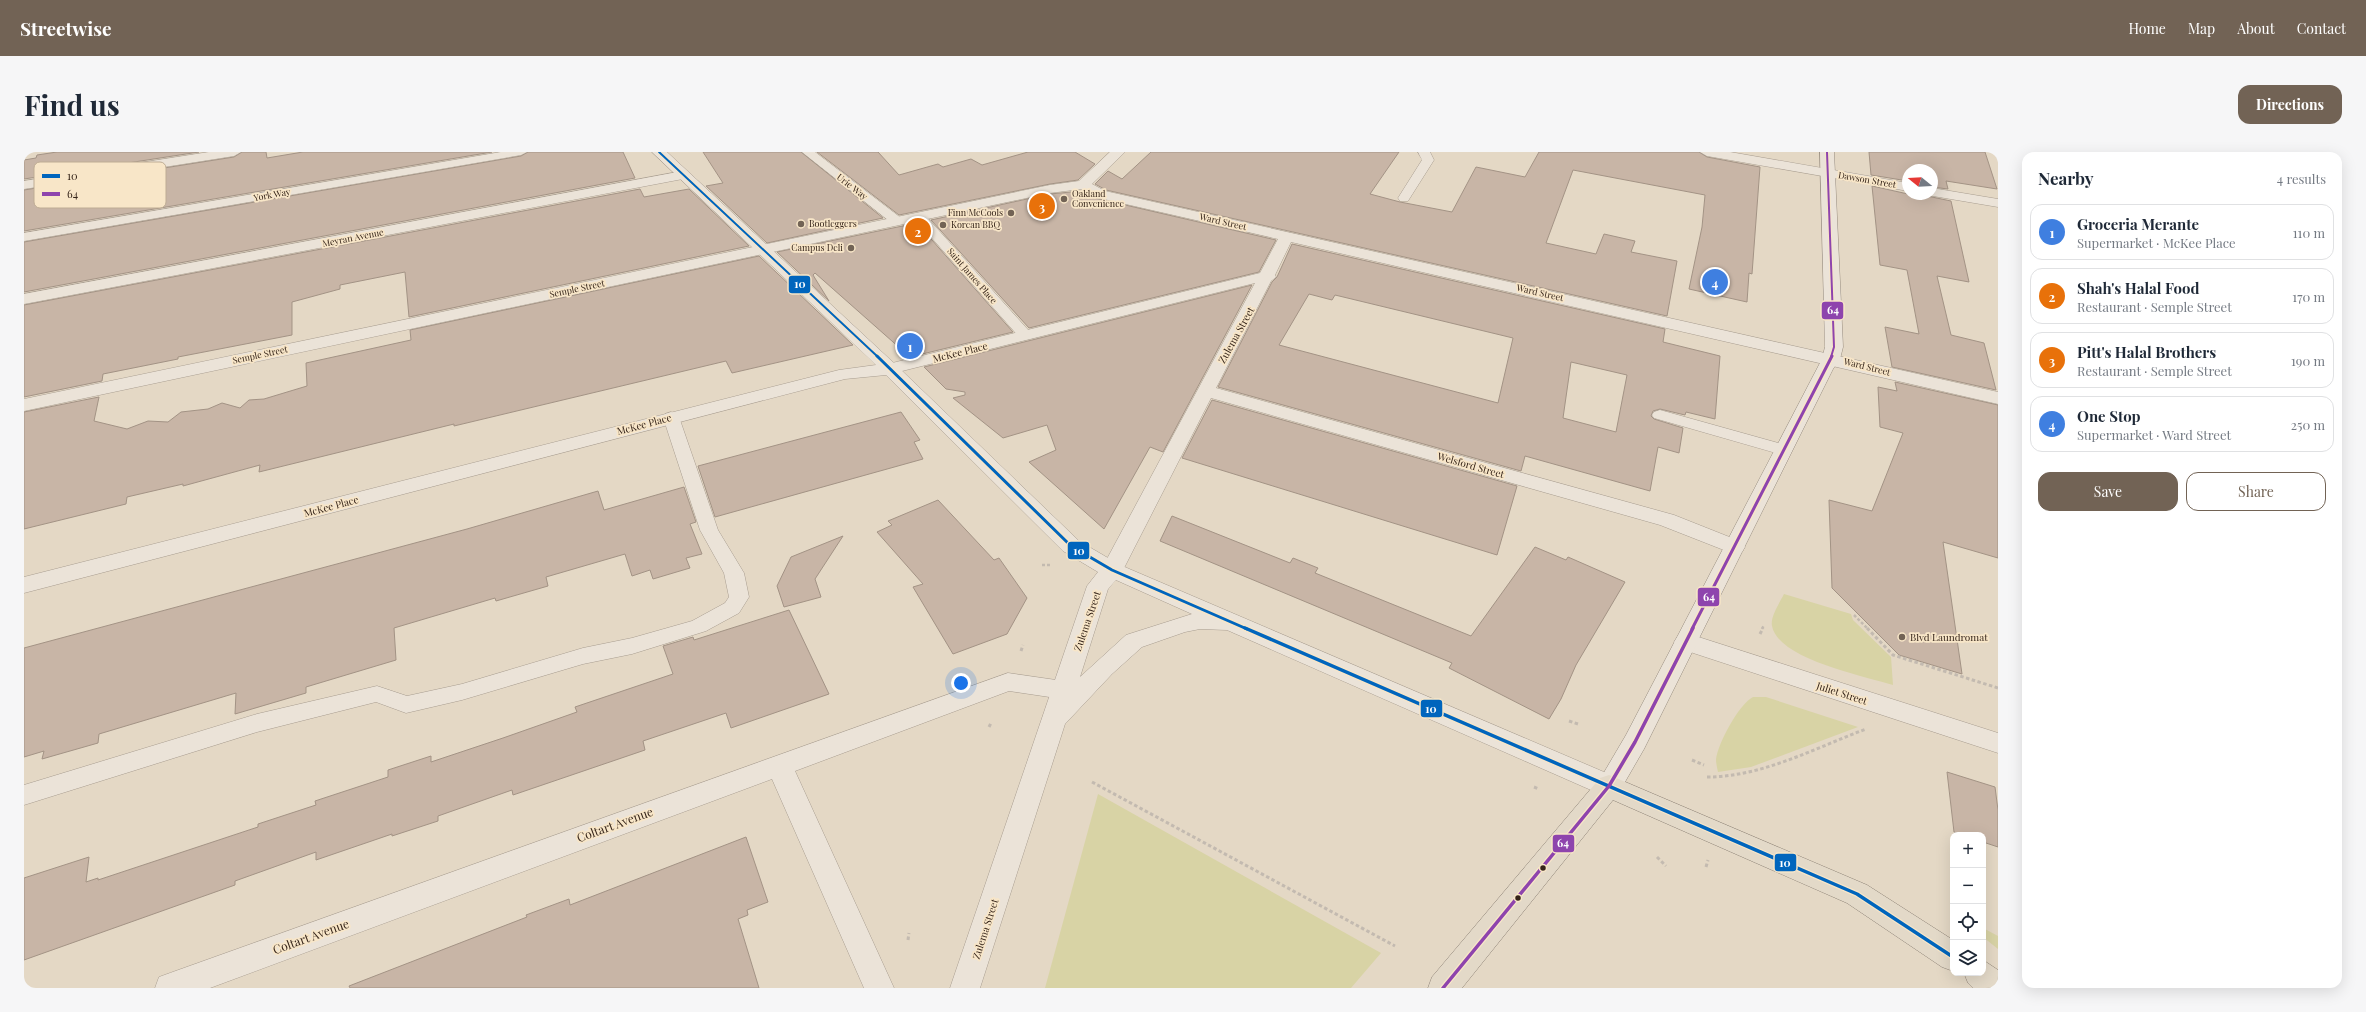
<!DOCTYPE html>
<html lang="en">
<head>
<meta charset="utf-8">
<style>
  body { margin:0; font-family:"Playfair Display",serif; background:#f6f6f7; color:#1f2937 }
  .controls { position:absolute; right:12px; bottom:12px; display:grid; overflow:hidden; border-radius:8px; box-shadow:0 4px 16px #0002 }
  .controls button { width:36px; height:36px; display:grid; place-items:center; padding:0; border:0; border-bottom:1px solid #e0e1e3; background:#fff; color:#1f2937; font:20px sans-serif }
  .compass { position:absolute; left:1878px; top:12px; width:36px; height:36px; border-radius:50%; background:#fff; box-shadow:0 4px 16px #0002; rotate:288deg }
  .you { position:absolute; left:937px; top:531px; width:14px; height:14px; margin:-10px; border:3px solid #fff; border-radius:50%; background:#1a73e8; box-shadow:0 0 0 6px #1a73e833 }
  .badge { display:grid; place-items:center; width:26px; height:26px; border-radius:50%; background:#726355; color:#fff; font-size:13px; font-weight:700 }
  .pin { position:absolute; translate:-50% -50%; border:2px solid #fff; box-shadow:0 1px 4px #0006 }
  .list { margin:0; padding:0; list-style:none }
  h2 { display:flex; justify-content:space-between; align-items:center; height:52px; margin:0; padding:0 16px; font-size:17px }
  h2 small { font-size:13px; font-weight:400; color:#747a83 }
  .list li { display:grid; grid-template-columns:26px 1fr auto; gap:12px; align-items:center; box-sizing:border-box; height:56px; margin:0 8px 8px; padding:0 8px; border:1px solid #e0e1e3; border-radius:12px }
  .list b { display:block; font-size:15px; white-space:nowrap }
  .list p { margin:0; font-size:13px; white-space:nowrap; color:#747a83 }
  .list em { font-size:13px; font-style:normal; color:#747a83 }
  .actions { display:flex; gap:8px; padding:12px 16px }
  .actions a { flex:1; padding:9px 0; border:1px solid #726355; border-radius:12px; text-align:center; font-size:14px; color:#726355 }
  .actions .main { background:#726355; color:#fff }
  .icon { flex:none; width:22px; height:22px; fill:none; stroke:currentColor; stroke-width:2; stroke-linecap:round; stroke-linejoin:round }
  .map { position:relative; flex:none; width:1974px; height:836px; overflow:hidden; border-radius:12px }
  header { display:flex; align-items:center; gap:24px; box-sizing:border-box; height:56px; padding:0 20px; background:#726355; color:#fff }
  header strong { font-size:19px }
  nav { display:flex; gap:22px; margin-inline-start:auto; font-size:14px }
  .intro { display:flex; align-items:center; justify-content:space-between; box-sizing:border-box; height:96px; padding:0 24px }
  h1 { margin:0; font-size:28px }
  .button { padding:10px 18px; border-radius:12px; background:#726355; color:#fff; font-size:14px; font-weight:700 }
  main { display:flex; gap:24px; padding:0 24px }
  aside { flex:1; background:#fff; border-radius:12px; box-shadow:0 4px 16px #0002 }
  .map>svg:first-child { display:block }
</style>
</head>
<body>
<header>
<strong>Streetwise</strong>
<nav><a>Home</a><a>Map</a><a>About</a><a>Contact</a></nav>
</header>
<div class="intro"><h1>Find us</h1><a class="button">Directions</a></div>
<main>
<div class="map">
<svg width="1974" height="836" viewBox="0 0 1974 836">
  <rect width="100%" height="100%" fill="#e4d8c5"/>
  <g fill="#d8d3a5">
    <path d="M 1760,442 L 1827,462 L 1829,468 L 1867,505 L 1869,533 C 1840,524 1754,507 1748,474 C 1746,465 1756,450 1760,442 Z"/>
    <path d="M 1729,545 L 1742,545 L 1834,575 L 1727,615 L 1694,620 C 1693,616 1692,611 1692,607 C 1694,591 1715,552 1729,545 Z"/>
    <path d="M 1074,642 L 1357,801 L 1327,836 L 1021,836 Z"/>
    <path d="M 1959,776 L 1974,784 L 1974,797 L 1959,785 Z"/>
  </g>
  <g fill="#c8b5a6" stroke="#a39385" fill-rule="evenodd">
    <path d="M 33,0 L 175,0 L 0,27 L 0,8 L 12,6 L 13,3 Z"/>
    <path d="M 218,0 L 242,0 L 243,6 L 279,0 L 468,0 L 0,79 L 0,38 L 210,5 Z"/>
    <path d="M 504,0 L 599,0 L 611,26 L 0,140 L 0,90 L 497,4 Z"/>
    <path d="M 679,0 L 777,0 L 859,66 L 743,91 L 682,34 L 699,31 Z"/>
    <path d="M 793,0 L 854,0 L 875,23 L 914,12 L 919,15 L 947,7 L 958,13 L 1004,0 L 1051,0 L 1071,12 L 1054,28 L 1026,32 L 875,63 Z"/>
    <path d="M 1127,0 L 1375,0 L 1346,42 L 1376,50 L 1428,60 L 1452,15 L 1501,25 L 1515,0 L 1675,0 L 1683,5 L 1736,15 L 1728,122 L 1725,121 L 1723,150 L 1665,137 L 1678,75 L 1681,43 L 1549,18 L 1522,91 L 1572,102 L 1580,82 L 1611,89 L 1607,100 L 1653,109 L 1643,164 L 1082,38 L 1071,32 L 1084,19 L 1098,27 Z"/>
    <path d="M 1845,0 L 1961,0 L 1973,37 L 1922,29 L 1924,37 L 1908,35 L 1908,18 L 1884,18 L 1884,29 L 1847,23 Z"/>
    <path d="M 1848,34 L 1884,42 L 1902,42 L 1903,44 L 1927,49 L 1945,130 L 1913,124 L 1927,183 L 1960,191 L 1972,238 L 1868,215 L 1861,175 L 1895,182 L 1883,118 L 1856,113 Z"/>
    <path d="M 616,37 L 620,45 L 665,37 L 725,94 L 385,165 L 381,120 L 316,133 L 316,137 L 268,150 L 268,183 L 154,205 L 154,207 L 79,222 L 78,229 L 0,245 L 0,153 Z"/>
    <path d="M 1057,39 L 1071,46 L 1252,88 L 1235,120 L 1005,176 L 907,68 L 1026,42 Z"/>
    <path d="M 893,71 L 989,180 L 886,205 L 791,121 L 789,123 L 805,149 L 753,100 Z"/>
    <path d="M 1268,92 L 1641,177 L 1639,190 L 1696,204 L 1691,267 L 1662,260 L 1661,263 L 1636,257 L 1629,259 L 1627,264 L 1630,267 L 1659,276 L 1655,301 L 1634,295 L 1626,339 L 1501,304 L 1497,319 L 1194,235 L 1248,130 L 1253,125 ZM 1285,142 L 1308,148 L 1311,143 L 1489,186 L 1474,251 L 1255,193 ZM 1547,210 L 1603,223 L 1592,280 L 1539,266 Z"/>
    <path d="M 735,104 L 829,193 L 708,221 L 702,209 L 430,274 L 430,272 L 235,320 L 236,313 L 159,334 L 159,332 L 103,345 L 102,352 L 0,377 L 0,260 L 75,245 L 70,269 L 103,277 L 124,269 L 144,270 L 157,260 L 184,257 L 198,251 L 216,256 L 225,248 L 240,247 L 283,234 L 282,211 L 387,188 L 386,178 Z"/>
    <path d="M 1228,133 L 1139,300 L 1126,295 L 1080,377 L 1005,310 L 1032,298 L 1023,273 L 979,286 L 929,246 L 941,243 L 941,240 L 922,237 L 900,215 Z"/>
    <path d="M 1871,230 L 1974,253 L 1974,406 L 1919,390 L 1938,522 L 1875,503 L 1808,436 L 1805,348 L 1848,359 L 1879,281 L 1856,275 L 1854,235 L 1873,239 Z"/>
    <path d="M 1188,248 L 1493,334 L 1473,403 L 1158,306 Z"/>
    <path d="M 877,260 L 896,288 L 890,290 L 899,307 L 691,365 L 674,314 Z"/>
    <path d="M 660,335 L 672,370 L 666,372 L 678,402 L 662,406 L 666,416 L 629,427 L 626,418 L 608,424 L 601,402 L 522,425 L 524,434 L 472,449 L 471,446 L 370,476 L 372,508 L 282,535 L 282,541 L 211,562 L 212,541 L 75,582 L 74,591 L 18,607 L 20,599 L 0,605 L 0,496 L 443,377 L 574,339 L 580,358 Z"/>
    <path d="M 914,348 L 970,408 L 975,406 L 1003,446 L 983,482 L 929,502 L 889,435 L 899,432 L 853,380 L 868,373 L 864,369 Z"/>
    <path d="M 1148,364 L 1266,411 L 1269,406 L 1294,416 L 1291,421 L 1447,484 L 1511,395 L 1542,408 L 1544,405 L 1601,430 L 1552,513 L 1537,547 L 1525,567 L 1425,516 L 1428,511 L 1136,389 Z"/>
    <path d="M 819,384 L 791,427 L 797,445 L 760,455 L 753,434 L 767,405 Z"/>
    <path d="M 765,458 L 805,542 L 707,576 L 702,561 L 619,589 L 621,598 L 489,643 L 488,638 L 414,664 L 414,669 L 368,684 L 368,682 L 292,708 L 292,700 L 211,729 L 211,733 L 0,808 L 0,726 L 65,705 L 62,730 L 74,726 L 74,728 L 234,675 L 234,672 L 292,653 L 291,649 L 364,625 L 364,618 L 407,604 L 407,610 L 479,586 L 553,560 L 551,555 L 649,522 L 639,494 L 669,485 L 670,488 Z"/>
    <path d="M 1923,620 L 1971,635 L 1974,658 L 1974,695 L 1959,690 L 1959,683 L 1939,683 L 1930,680 Z"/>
    <path d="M 722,685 L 744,750 L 723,758 L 724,763 L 714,767 L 735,836 L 326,836 L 325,834 L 503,765 L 502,763 L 545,747 L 546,753 Z"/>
  </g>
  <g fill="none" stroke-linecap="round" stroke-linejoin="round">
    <defs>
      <g id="service">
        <path d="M 477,0 L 503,0 L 497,3 L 0,89 L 0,81 Z"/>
        <path d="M 778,0 L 791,0 L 877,66 L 879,69 L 877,72 L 869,72 Z"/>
        <path d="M 1394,0 L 1406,0 L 1410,8 L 1384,49 L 1376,49 L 1374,46 L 1398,8 Z"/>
        <path d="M 896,61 L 900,62 L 1006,180 L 1008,183 L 1006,186 L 996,186 L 892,68 L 890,65 Z"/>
        <path d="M 1636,258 L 1765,294 L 1767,298 L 1765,302 L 1759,303 L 1630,266 L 1628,263 L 1630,260 Z"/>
        <path d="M 647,260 L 653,262 L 655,265 L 694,378 L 720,421 L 725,445 L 715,461 L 682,479 L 608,502 L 559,512 L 438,548 L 382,561 L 352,550 L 233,580 L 0,653 L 0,633 L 233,562 L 353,534 L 383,544 L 438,532 L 559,496 L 608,486 L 668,469 L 701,451 L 705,445 L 700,421 L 676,378 L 639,265 L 641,262 Z"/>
      </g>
      <g id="minor">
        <path d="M 185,0 L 217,0 L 210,4 L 0,37 L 0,29 Z"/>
        <path d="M 1086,0 L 1101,0 L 1068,32 L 1081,39 L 1974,240 L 1974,252 L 1267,90 L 1251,123 L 1252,125 L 1247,129 L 1192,236 L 1650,363 L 1718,390 L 1721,395 L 1718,400 L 1710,402 L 1636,373 L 1187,246 L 1099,418 L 1096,423 L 1088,426 L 1080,423 L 1077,418 L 1231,131 L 866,222 L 860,221 L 857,217 L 860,213 L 1236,121 L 1254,87 L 1071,45 L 1057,37 L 1026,41 L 0,259 L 0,247 L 1026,33 L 1055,29 Z"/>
        <path d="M 659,19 L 666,23 L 664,26 L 0,152 L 0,142 Z"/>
        <path d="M 1662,481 L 1974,581 L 1974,601 L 1654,496 L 1650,490 L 1654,484 Z"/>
        <path d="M 984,521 L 1039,529 L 1048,531 L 1051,538 L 1048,545 L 1039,547 L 985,539 L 771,619 L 870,836 L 840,836 L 748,627 L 186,836 L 131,836 L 135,825 L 146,821 Z"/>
      </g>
      <g id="tertiary">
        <path d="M 628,0 L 643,0 L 872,213 L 1055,389 L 1096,413 L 1594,626 L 1598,634 L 1594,642 L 1585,645 L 1576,642 L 1203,478 L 1176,477 L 1161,480 L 1118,495 L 1088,522 L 1041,572 L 956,836 L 926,836 L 1063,434 L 1074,420 L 1039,399 L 862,223 L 821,227 L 0,441 L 0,425 L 815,218 L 852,213 ZM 1092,428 L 1168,462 L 1102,483 L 1056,525 L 1084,437 Z"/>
        <path d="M 1676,0 L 1706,0 L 1884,31 L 1884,39 L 1683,4 Z"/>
        <path d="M 1908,36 L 1974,47 L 1974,55 L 1903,43 L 1908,42 Z"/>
      </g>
      <path id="secondary" d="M 1796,0 L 1810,0 L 1819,195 L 1816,207 L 1809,217 L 1620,597 L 1594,642 L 1585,645 L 1576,642 L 1572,634 L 1602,583 L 1798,207 L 1801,195 Z"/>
      <g id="primary">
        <path d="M 1585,623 L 1843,733 L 1929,788 L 1929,819 L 1918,815 L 1823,751 L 1589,648 L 1438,836 L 1404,836 L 1408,825 L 1576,626 Z"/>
        <path d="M 1959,808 L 1974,818 L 1974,836 L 1949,836 L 1944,831 L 1940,821 L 1959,821 Z"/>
      </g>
    </defs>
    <use href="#service" stroke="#a89d90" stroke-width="1"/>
    <use href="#minor" stroke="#a89d90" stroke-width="1"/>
    <use href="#tertiary" stroke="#a89d90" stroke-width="1"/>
    <use href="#secondary" stroke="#978c7f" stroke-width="1"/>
    <use href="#primary" stroke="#8d8276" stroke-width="1"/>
    <g stroke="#c3bab0" stroke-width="2.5" stroke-dasharray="3 2" stroke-linecap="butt">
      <path d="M 1018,413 L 1026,413"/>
      <path d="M 1830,463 L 1844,477"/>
      <path d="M 1738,477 L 1740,473"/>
    </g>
    <g stroke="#c3bab0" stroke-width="3" stroke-dasharray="3.5 2.5" stroke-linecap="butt">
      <path d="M 1843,476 L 1869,503 L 1974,536"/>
      <path d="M 1736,482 L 1739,476"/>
      <path d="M 997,499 L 999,493"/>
      <path d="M 1545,569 L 1554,572"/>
      <path d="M 965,575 L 967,571"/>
      <path d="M 1668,608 L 1680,613"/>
      <path d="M 1683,625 C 1738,625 1791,596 1842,577"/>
      <path d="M 1068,630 L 1371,794"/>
      <path d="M 1510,635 L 1515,637"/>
      <path d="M 1633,705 L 1642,714"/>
      <path d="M 1682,715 L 1684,708"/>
      <path d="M 884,788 L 885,781"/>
    </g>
    <use href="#service" fill="#ebe3d8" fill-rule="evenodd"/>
    <use href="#minor" fill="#ebe3d8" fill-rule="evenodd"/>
    <use href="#tertiary" fill="#ebe3d8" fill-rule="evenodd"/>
    <use href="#secondary" fill="#ebe3d8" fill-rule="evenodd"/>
    <use href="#primary" fill="#e3d9c8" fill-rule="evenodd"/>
    <defs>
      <path id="bus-1-far2" d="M 635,0 L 854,205"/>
      <path id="bus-1-far1" d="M 853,204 L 1047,394 L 1088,418 L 1223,477"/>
      <path id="bus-1" d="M 1221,476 L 1833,742 L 1929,805"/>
      <path id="bus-2-far2" d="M 1803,0 L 1810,195 L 1807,205"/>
      <path id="bus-2-far1" d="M 1668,477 L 1808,204"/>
      <path id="bus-2" d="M 1419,836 L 1585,634 L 1611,590 L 1669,476"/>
    </defs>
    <use href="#bus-1-far2" stroke="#f8e6c8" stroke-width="4"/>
    <use href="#bus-1-far1" stroke="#f8e6c8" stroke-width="6"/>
    <use href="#bus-1" stroke="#f8e6c8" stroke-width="6"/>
    <use href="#bus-2-far2" stroke="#f8e6c8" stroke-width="4"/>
    <use href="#bus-2-far1" stroke="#f8e6c8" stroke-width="6"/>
    <use href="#bus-2" stroke="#f8e6c8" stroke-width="6"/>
    <use href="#bus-1-far2" stroke="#0065bd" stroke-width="2"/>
    <use href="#bus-1-far1" stroke="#0065bd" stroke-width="3"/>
    <use href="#bus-1" stroke="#0065bd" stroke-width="3.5"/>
    <use href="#bus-2-far2" stroke="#8e44ad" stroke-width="2"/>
    <use href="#bus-2-far1" stroke="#8e44ad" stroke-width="3"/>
    <use href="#bus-2" stroke="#8e44ad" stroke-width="3.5"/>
  </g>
  <g fill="#726355" stroke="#f8e6c8" stroke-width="1.5">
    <circle cx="1040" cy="47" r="4"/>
    <circle cx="987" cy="61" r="4"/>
    <circle cx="777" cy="72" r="4"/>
    <circle cx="919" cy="73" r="4"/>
    <circle cx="827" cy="96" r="4"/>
    <circle cx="1878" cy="485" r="4"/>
  </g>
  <g fill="#352419" stroke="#f8e6c8" stroke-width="1.5">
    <circle cx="1519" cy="716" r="3.5"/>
    <circle cx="1494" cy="746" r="3.5"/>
  </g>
  <g text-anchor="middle" stroke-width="3.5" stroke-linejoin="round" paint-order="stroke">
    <g font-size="9" fill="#352419" stroke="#f8e6c8">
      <text transform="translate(1843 28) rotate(10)" y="3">Dawson Street</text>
      <text transform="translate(828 35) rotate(38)" y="3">Urie Way</text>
      <text transform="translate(248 43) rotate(-10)" y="3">York Way</text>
      <text transform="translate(1199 70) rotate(13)" y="3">Ward Street</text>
      <text transform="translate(329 86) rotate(-11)" y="3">Meyran Avenue</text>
      <text transform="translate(948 124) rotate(49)" y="3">Saint James Place</text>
      <text transform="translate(553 137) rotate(-12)" y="3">Semple Street</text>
      <text transform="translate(1516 141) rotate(13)" y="3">Ward Street</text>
      <text transform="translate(236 203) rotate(-12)" y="3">Semple Street</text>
      <text transform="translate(1843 215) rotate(14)" y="3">Ward Street</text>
    </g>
    <g font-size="9" fill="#352419" stroke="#f8e6c8" text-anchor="start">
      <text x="1048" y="45">Oakland<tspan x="1048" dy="10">Convenience</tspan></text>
      <text x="979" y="64" text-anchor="end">Finn McCools</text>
      <text x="785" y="75">Bootleggers</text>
      <text x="927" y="76">Korean BBQ</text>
      <text x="819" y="99" text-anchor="end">Campus Deli</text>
    </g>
    <g font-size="10" fill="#352419" stroke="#f8e6c8">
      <text transform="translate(1212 183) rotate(-61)" y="4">Zulema Street</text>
      <text transform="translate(936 200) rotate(-14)" y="4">McKee Place</text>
      <text transform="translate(620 272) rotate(-15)" y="4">McKee Place</text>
      <text transform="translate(1447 313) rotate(16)" y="4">Welsford Street</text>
      <text transform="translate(307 354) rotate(-15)" y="4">McKee Place</text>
      <text transform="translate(1063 469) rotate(-71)" y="4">Zulema Street</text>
      <text transform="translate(1818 541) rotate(18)" y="4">Juliet Street</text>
      <text transform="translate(961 777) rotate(-72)" y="4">Zulema Street</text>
    </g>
    <g font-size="10" fill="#352419" stroke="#f8e6c8" text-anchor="start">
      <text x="1886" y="489">Blvd Laundromat</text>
    </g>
    <g font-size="12" fill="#352419" stroke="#f8e6c8">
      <text transform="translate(591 673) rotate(-20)" y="4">Coltart Avenue</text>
      <text transform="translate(287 785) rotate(-20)" y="4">Coltart Avenue</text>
    </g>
  </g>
  <rect x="10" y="10" width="132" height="46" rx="6" fill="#f8e6c8" stroke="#beac94" stroke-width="1"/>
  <rect x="18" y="22" width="18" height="4" fill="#0065bd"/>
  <rect x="18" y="40" width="18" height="4" fill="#8e44ad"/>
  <g font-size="11" fill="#352419">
    <text x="43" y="28">10</text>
    <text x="43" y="46">64</text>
  </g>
  <g stroke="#f8e6c8" stroke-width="1.5">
    <rect x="764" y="123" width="23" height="19" rx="4" fill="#0065bd"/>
    <rect x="1797" y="149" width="23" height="19" rx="4" fill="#8e44ad"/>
    <rect x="1043" y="389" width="23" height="19" rx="4" fill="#0065bd"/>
    <rect x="1673" y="435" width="23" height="20" rx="4" fill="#8e44ad"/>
    <rect x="1396" y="547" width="23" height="19" rx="4" fill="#0065bd"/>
    <rect x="1528" y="682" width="23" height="19" rx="4" fill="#8e44ad"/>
    <rect x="1750" y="701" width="23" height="19" rx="4" fill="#0065bd"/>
  </g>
  <g font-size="11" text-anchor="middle" font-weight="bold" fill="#fff">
    <text x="776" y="136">10</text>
    <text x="1809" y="162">64</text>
    <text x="1055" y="403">10</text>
    <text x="1685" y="449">64</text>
    <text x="1407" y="561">10</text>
    <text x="1539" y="695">64</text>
    <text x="1761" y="715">10</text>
  </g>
</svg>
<div class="controls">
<button>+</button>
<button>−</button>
<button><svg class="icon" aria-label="locate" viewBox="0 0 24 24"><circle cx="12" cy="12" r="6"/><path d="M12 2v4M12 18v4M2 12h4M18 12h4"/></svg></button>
<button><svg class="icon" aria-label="layers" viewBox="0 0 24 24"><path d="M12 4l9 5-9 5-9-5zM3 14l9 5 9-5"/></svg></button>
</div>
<svg class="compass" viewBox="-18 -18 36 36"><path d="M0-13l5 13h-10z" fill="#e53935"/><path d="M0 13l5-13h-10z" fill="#747a83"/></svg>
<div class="you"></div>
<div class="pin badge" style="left:886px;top:194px;background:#3f7fe0">1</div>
<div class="pin badge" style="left:894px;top:79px;background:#e8710a">2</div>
<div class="pin badge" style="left:1018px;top:54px;background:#e8710a">3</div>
<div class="pin badge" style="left:1691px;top:130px;background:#3f7fe0">4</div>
</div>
<aside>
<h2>Nearby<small>4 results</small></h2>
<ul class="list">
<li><span class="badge" style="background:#3f7fe0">1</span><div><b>Groceria Merante</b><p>Supermarket · McKee Place</p></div><em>110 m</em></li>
<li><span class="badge" style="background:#e8710a">2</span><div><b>Shah's Halal Food</b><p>Restaurant · Semple Street</p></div><em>170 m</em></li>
<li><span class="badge" style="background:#e8710a">3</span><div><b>Pitt's Halal Brothers</b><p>Restaurant · Semple Street</p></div><em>190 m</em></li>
<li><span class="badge" style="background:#3f7fe0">4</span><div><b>One Stop</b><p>Supermarket · Ward Street</p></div><em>250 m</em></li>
</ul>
<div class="actions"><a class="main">Save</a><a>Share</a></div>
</aside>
</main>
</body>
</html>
